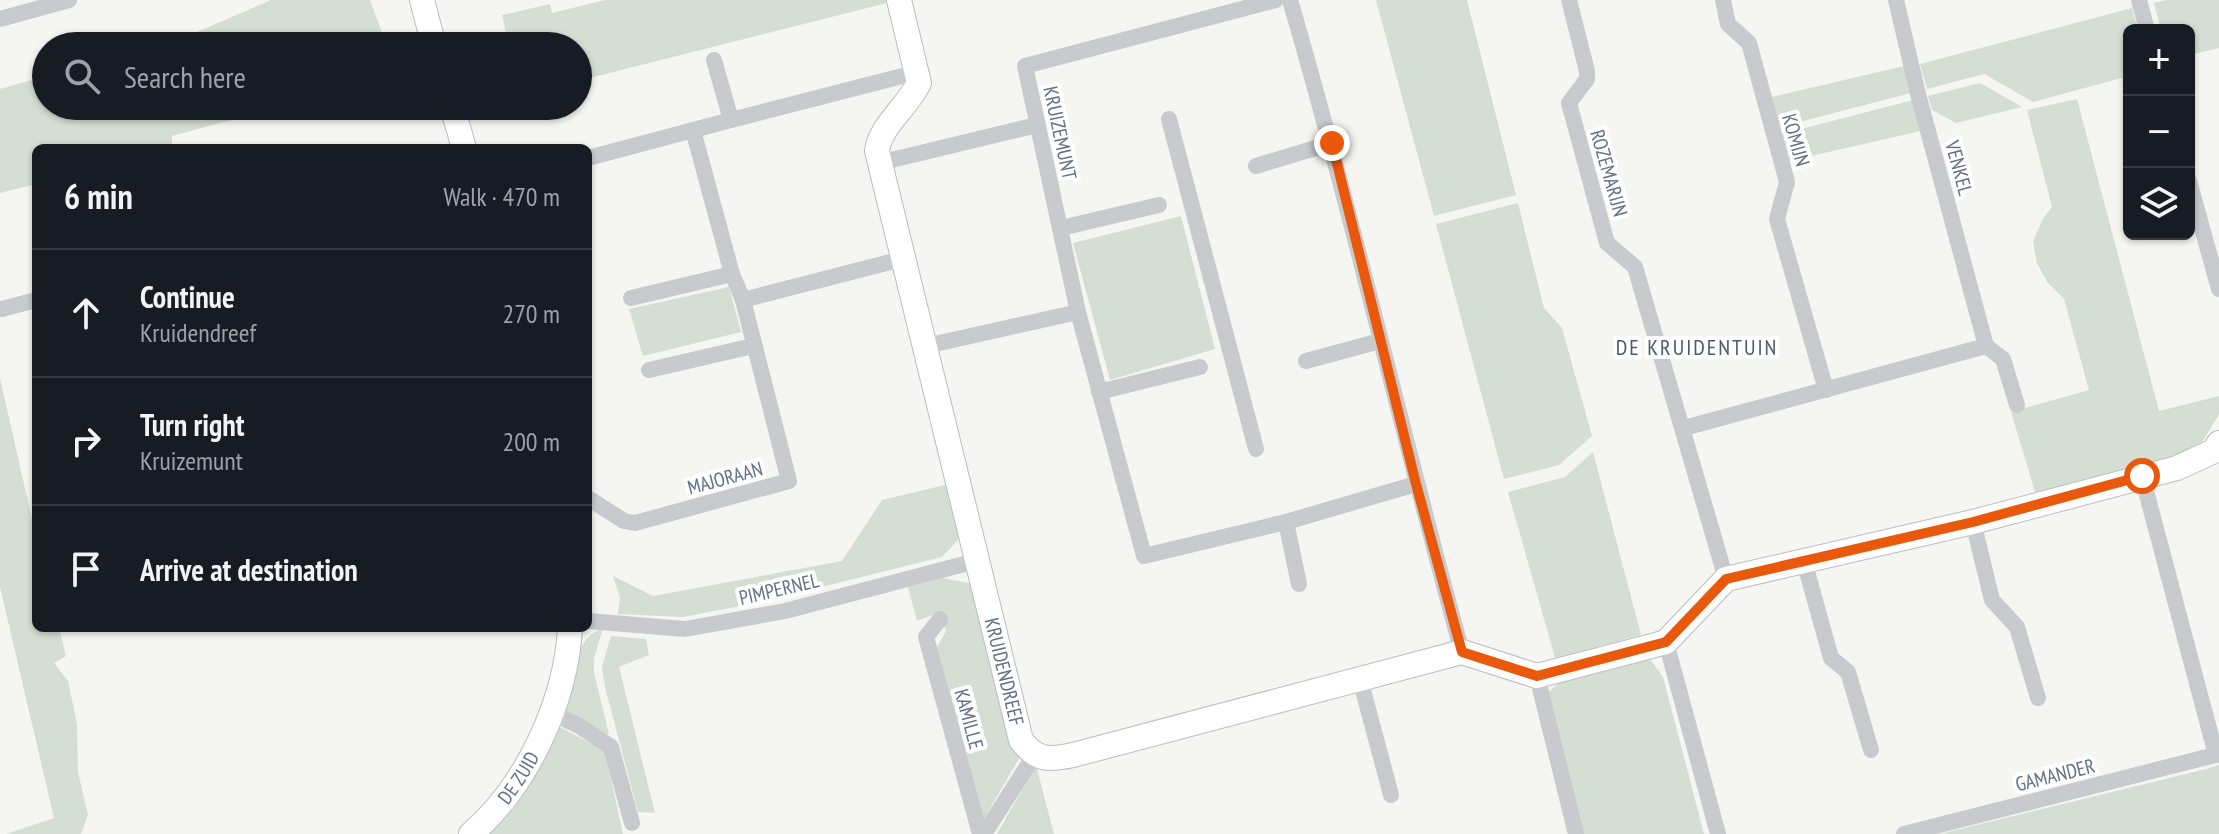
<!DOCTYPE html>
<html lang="en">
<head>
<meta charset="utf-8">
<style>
  body { margin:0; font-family:"PT Sans Narrow",sans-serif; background:#20242c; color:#f1f3f6 }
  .controls { position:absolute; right:24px; top:24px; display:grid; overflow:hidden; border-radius:12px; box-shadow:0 2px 6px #0004 }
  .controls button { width:72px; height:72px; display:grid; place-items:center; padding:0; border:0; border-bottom:2px solid #363941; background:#171b24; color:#f1f3f6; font:40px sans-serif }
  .stop { position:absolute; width:24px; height:24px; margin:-18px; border:6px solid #ea580c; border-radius:50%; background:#fff }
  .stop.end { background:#ea580c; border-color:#fff; box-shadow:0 2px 8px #0008 }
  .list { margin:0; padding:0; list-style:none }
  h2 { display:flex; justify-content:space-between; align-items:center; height:104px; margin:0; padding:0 32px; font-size:34px }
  h2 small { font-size:26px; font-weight:400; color:#9ea1a6 }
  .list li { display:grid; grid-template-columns:52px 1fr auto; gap:24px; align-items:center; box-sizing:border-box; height:128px; padding:0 32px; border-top:2px solid #363941 }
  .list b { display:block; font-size:30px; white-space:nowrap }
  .list p { margin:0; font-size:26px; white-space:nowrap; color:#9ea1a6 }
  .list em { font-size:26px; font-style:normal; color:#9ea1a6 }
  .icon { flex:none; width:44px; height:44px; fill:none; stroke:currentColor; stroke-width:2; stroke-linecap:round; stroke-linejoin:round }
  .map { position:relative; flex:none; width:2219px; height:834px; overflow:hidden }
  .search { position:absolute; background:#171b24; box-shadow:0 2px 6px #0004; left:32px; top:32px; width:560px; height:88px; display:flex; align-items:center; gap:20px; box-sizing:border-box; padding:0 28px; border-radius:44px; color:#9ea1a6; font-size:30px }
  .panel { position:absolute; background:#171b24; box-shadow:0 2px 6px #0004; left:32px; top:144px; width:560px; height:488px; border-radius:12px }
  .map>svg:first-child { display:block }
</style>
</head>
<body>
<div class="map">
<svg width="2219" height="834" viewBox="0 0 2219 834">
  <rect width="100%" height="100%" fill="#f5f6f1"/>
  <g fill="#d5ded2">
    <path d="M 271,0 L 370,0 L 387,46 L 155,46 L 183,38 Z"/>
    <path d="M 605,0 L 886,0 L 887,3 L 578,81 L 578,46 L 509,46 L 502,15 L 550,4 L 552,13 Z"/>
    <path d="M 1376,0 L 1467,0 L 1516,195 L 1434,216 Z"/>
    <path d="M 2167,0 L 2219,0 L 2219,48 L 2189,55 L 2189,30 L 2161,30 L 2154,3 Z"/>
    <path d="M 2132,8 L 2138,30 L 2129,30 L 2129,76 L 2033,102 L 1984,74 L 1927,89 L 1920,64 Z"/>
    <path d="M 1904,66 L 1911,93 L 1780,127 L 1772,97 Z"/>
    <path d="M 46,76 L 46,106 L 260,106 L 253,109 L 255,117 L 250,115 L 172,136 L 172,148 L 36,148 L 36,184 L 0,193 L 0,89 Z"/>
    <path d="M 1980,83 L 2022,107 L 1956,123 L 1932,110 L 1928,96 Z"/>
    <path d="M 2077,99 L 2159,411 L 2219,396 L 2219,414 L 2195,454 L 2036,495 L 2011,412 L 2089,390 L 2064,299 L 2047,282 L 2037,263 L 2033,242 L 2042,220 L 2052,207 L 2027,110 Z"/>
    <path d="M 1913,100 L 1921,131 L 1789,161 L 1782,134 Z"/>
    <path d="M 1518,203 L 1544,308 L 1562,328 L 1592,436 L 1559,465 L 1504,479 L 1436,224 Z"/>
    <path d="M 1181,216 L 1215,349 L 1110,380 L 1073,243 Z"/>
    <path d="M 729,287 L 741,332 L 643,356 L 629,309 Z"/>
    <path d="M 0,378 L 36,537 L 36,628 L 59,628 L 66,656 L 54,663 L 68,681 L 77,724 L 78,772 L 88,815 L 81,834 L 6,834 L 54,818 L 0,587 Z"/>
    <path d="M 1593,452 L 1641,635 L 1555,658 L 1508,492 L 1565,477 Z"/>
    <path d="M 949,484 L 962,536 L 942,557 L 757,603 L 683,617 L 618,614 L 620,597 L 613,576 L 653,596 L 842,561 L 882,500 Z"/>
    <path d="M 943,578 L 974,584 L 1021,755 L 984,819 L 936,649 L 946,631 L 940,612 L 917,621 L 908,587 Z"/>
    <path d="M 603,629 L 594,658 L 594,673 L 609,734 L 601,735 L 572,717 L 565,709 C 574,684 572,636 603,629 Z"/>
    <path d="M 611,636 L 646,639 L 649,655 L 619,667 L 655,813 L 638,812 L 605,687 L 602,667 Z"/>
    <path d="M 1650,659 L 1663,677 L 1704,834 L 1583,834 L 1547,693 L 1565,678 L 1631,661 Z"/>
    <path d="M 556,725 L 605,751 L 623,834 L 490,834 C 521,806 544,765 556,725 Z"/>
    <path d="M 1036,765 L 1054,834 L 997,834 Z"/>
    <path d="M 2219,765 L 2219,834 L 1940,834 L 2206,769 Z"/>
  </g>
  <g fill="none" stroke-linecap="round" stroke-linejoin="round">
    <defs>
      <g id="secondary">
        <path d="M 422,0 L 434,46"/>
        <path id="s1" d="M 899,0 L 919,83 C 908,106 880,126 877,151 L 1021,740 C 1036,761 1050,760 1073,755 L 1462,652 L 1537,676 L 1648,647 L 1666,642 L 1726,579 L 1973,522 L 2177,468 L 2214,451 L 2219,443"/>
        <path d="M 452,106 L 464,148"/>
        <path id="s2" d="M 471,834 C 527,786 566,701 570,628"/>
      </g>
    </defs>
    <use href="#secondary" stroke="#b9bdc3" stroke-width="26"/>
    <g stroke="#c8cace" stroke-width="16">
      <path d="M 1276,0 L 1025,66 L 1078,312 L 1144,556 L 1286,522 L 1416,484"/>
      <path d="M 1290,0 C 1353,216 1402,435 1462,652"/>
      <path d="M 1569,0 L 1587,71 L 1587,79 L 1569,103 L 1607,243 L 1635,267 L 1726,579"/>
      <path d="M 1723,0 L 1728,24 L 1749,43 L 1787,182 L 1777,219 L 1826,390"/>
      <path d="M 2139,0 L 2147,30"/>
      <path d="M 0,19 L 69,0"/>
      <path d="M 1169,119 L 1256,449"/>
      <path d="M 731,120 L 918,72"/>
      <path d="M 588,158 L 731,120 L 714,60"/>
      <path d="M 879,163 L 1037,125"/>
      <path d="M 1256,166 L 1332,143"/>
      <path d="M 2189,181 L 2219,289"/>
      <path d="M 1061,228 L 1159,205"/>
      <path d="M 631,298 L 732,274"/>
      <path d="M 743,300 L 902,259"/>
      <path d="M 2,309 L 36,300"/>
      <path d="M 926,346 L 1078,312"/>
      <path d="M 1986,346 L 2003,359 L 2017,405"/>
      <path d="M 1306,361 L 1380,341"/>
      <path d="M 649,370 L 753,346"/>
      <path d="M 1099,392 L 1200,367"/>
      <path d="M 1684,428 L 1986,346 L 1918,94 L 1896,0"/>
      <path d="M 2142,476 L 2216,755"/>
      <path d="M 588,498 L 624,521 L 635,523 L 789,481 L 743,300 L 732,274 L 693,130"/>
      <path d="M 1286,522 L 1299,584"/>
      <path d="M 1973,522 L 1992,600 L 2017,627 L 2038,698"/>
      <path d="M 1804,561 L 1831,658 L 1848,672 L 1871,750"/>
      <path d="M 940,619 L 926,637 L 980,834"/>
      <path d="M 588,621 L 685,629 L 785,611 L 976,561"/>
      <path d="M 1666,642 L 1718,834"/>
      <path d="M 1537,676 L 1576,834"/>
      <path d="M 1360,679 L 1391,795"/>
      <path d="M 552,713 L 579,726 L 611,747 L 632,823"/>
      <path d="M 984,834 L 1035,754"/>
      <path d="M 1904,834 L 2219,754"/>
    </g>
    <use href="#secondary" stroke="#fff" stroke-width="24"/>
  </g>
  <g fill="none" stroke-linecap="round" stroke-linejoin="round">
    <path stroke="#ea580c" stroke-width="10" d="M 1332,143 L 1416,484 L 1462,652 L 1537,676 L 1666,642 L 1726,579 L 1973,522 L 2142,476"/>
  </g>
  <g text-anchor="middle" stroke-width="8" stroke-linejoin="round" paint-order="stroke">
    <g font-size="20" fill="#627186" stroke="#fff">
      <text transform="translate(1060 133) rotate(78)" y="7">KRUIZEMUNT</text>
      <text transform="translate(1796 140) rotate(74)" y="7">KOMIJN</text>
      <text transform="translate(1959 168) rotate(75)" y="7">VENKEL</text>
      <text transform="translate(1609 173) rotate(74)" y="7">ROZEMARIJN</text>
      <text transform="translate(725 478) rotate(-15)" y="7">MAJORAAN</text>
      <text transform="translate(779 589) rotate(-13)" y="7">PIMPERNEL</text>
      <text dy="7" stroke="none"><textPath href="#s1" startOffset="702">KRUIDENDREEF</textPath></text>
      <text transform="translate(969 719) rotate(75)" y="7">KAMILLE</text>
      <text transform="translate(2055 775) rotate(-14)" y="7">GAMANDER</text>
      <text dy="7" stroke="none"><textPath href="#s2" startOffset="74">DE ZUID</textPath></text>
    </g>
    <g font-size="22" letter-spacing="2" fill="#505b6a" stroke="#fff">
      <text x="1697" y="355">DE KRUIDENTUIN</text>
    </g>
  </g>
</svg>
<div class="controls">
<button>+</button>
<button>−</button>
<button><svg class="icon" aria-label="layers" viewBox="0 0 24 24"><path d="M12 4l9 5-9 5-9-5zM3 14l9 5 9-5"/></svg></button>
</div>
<div class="stop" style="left:2142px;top:476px"></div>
<div class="stop end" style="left:1332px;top:143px"></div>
<div class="search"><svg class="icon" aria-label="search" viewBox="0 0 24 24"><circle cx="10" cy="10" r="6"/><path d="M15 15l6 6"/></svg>Search here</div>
<section class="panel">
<h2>6 min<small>Walk · 470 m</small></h2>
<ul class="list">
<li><svg class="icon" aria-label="ahead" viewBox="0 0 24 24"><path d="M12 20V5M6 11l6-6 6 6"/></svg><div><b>Continue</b><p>Kruidendreef</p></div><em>270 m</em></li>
<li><svg class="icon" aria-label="right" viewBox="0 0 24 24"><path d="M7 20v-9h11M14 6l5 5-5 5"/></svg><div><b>Turn right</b><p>Kruizemunt</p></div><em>200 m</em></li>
<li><svg class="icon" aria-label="arrive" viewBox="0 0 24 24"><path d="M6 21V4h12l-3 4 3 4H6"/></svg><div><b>Arrive at destination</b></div></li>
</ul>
</section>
</div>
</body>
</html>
